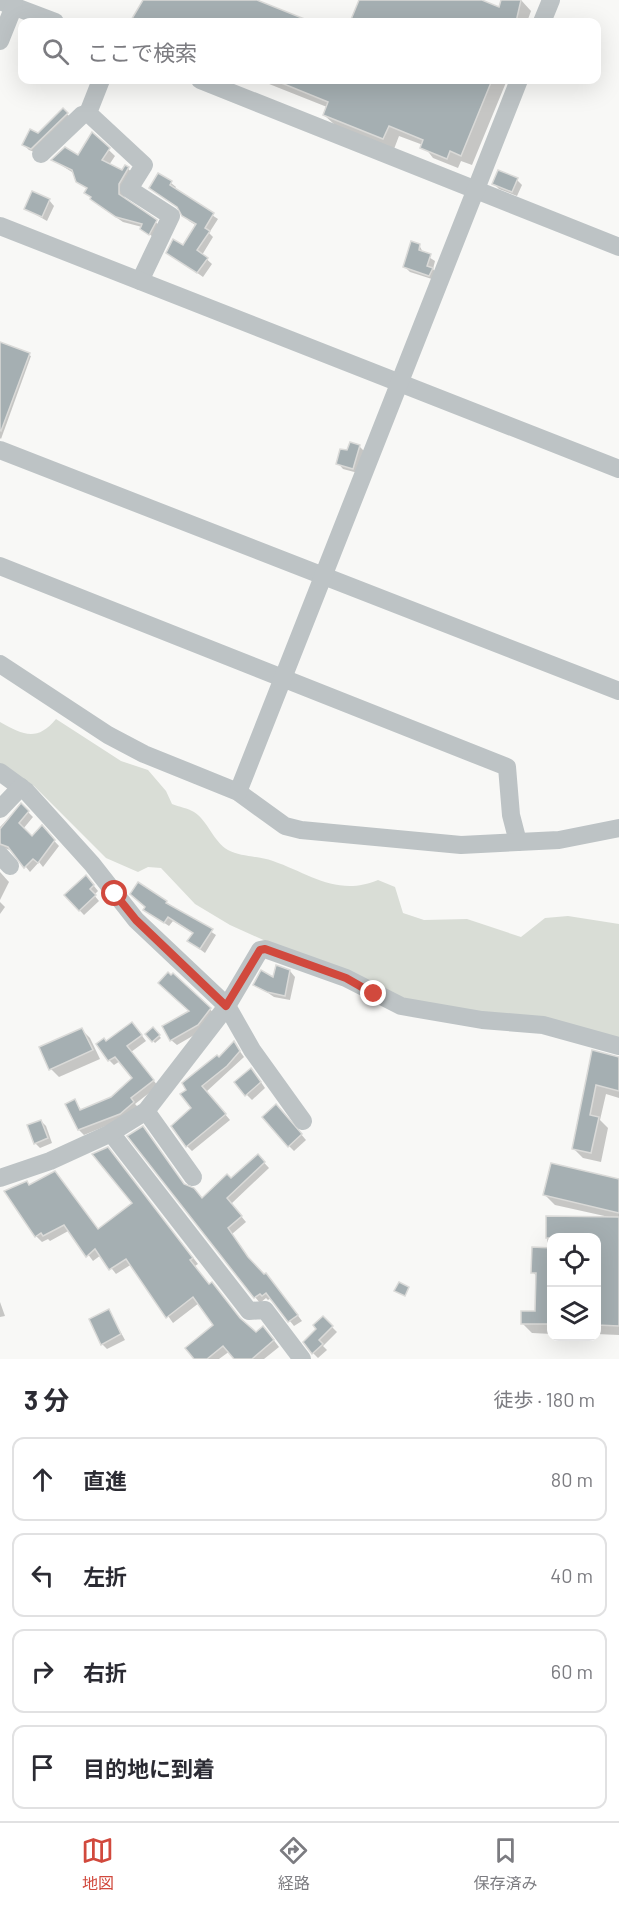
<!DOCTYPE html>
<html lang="ja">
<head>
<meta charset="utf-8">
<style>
  body { margin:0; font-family:Barlow,"Noto Sans JP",sans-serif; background:#f2f2f3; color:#2b2b33 }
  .controls { position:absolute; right:18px; bottom:18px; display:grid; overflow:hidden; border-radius:12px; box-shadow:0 6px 24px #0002 }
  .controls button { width:54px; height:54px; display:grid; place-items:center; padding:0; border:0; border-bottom:2px solid #e1e1e2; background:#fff; color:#2b2b33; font:30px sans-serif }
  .stop { position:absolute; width:18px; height:18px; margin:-14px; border:4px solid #d1493d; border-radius:50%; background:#fff }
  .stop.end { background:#d1493d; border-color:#fff; box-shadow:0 2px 6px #0008 }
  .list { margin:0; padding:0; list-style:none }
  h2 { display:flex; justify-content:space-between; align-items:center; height:78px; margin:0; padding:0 24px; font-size:26px }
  h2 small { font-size:20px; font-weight:400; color:#7c7c81 }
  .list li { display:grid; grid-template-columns:39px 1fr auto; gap:18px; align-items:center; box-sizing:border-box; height:84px; margin:0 12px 12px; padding:0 12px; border:2px solid #e1e1e2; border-radius:12px }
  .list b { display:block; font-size:22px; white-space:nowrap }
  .list em { font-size:20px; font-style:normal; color:#7c7c81 }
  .icon { flex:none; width:33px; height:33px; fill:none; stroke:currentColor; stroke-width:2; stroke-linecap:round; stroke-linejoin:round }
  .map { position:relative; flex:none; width:619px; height:1359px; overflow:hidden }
  .search { position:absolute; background:#fff; box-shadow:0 6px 24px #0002; left:18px; right:18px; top:18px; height:66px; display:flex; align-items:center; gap:15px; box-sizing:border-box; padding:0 21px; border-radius:12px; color:#7c7c81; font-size:22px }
  .sheet { height:462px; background:#fff }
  nav { display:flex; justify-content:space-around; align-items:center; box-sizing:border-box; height:84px; border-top:2px solid #e1e1e2; background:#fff; font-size:16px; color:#7c7c81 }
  nav a { display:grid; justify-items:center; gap:3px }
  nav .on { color:#d1493d }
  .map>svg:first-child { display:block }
</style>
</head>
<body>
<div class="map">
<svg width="619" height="1359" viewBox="0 0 619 1359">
  <rect width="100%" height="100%" fill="#f8f8f6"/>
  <path fill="#d9ddd6" d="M 56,719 L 121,761 L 148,770 L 166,791 L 172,804 C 179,807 188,808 194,812 C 208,821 213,841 228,850 C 241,857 259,856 273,861 C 310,874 338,897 378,880 L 395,887 L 403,913 L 424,920 L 467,919 L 521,937 L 545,918 L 568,916 L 619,924 L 619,1039 L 388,996 L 230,925 L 195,904 L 161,868 L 148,867 L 138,872 L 106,858 L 34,786 L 0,766 L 0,722 C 23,735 37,742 56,719 Z"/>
  <g fill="#0003">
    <path d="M 145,0 L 253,0 L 305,22 L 131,22 Z"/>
    <path d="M 361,0 L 478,0 L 500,9 L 503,0 L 521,0 L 531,11 L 527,22 L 352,22 Z"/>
    <path d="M 259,80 L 507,80 L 472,165 L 461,161 L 458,168 L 433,158 L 423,145 L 399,136 L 394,149 L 335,125 L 324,115 L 327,107 Z"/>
    <path d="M 63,110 L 72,119 L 37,153 L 29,150 L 24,145 L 39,134 Z"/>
    <path d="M 92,134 L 115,156 L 109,165 L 123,172 L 126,167 L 134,174 L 125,190 L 124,199 L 162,227 L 156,240 L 142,227 L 123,222 L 98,205 L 86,192 L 92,194 L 75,174 L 53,160 L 78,157 Z"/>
    <path d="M 517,180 L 522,185 L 517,196 L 499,189 L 494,184 Z"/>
    <path d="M 171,183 L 176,187 L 174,190 L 218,219 L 209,233 L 213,237 L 202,255 L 212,264 L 203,277 L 168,252 L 184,247 L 197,226 L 189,221 L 180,209 L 150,188 Z"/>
    <path d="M 49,200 L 54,206 L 47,221 L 26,209 Z"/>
    <path d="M 419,245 L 424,254 L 435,261 L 433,269 L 437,274 L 435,280 L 410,272 L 405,267 Z"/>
    <path d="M 0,343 L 31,356 L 1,439 L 0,438 Z"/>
    <path d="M 359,446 L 364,451 L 358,473 L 343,469 L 338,463 L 348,452 Z"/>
    <path d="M 21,805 L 33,817 L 23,829 L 33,838 L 42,828 L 59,846 L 43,867 L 39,862 L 30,872 L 13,851 L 4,848 L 0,850 L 0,827 Z"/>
    <path d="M 0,872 L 9,882 L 0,900 Z"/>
    <path d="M 90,881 L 98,891 L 94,895 L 99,901 L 84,915 L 66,896 Z"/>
    <path d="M 0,902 L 5,907 L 0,914 Z"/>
    <path d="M 166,902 L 216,935 L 205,953 L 189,941 L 194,934 L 173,921 L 169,926 L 145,910 Z"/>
    <path d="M 290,971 L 295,977 L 290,1000 L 274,997 L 255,984 Z"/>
    <path d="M 173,975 L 215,1014 L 203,1030 L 177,1045 L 171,1040 L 191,1011 L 171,977 Z"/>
    <path d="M 137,1029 L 146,1041 L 131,1052 L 158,1086 L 135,1104 L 138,1107 L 125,1118 L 84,1135 L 79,1130 L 75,1101 L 82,1111 L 112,1098 L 134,1078 L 120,1061 L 114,1065 L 109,1060 L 106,1043 Z"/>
    <path d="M 153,1029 L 161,1038 L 155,1043 L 147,1034 Z"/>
    <path d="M 82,1030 L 90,1038 L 100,1059 L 59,1077 L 51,1069 Z"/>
    <path d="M 234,1043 L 244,1057 L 206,1092 L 230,1120 L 192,1151 L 187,1146 L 193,1108 L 182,1094 Z"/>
    <path d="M 593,1052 L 619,1058 L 619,1105 L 619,1098 L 606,1094 L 600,1120 L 608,1128 L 601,1162 L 583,1158 L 573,1148 Z"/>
    <path d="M 256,1075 L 265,1088 L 252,1100 L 247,1095 Z"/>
    <path d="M 281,1111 L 306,1140 L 294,1151 L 280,1137 Z"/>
    <path d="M 41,1121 L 46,1126 L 52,1143 L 40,1148 L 35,1143 Z"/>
    <path d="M 148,1133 L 185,1186 L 203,1200 L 231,1180 L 258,1156 L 269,1168 L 231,1204 L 246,1222 L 232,1234 L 253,1264 L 271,1280 L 302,1321 L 294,1326 L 271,1298 L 268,1300 L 266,1298 L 260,1303 L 255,1297 L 130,1136 Z"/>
    <path d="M 113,1155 L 198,1264 L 195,1266 L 210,1286 L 256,1334 L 269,1334 L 279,1347 L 264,1359 L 236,1359 L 230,1351 L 219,1359 L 196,1359 L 215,1326 L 199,1303 L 173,1323 L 132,1264 L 116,1274 L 101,1255 L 93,1261 L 70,1230 L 50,1241 L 48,1239 L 42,1242 L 36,1236 L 30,1186 L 55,1173 L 99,1230 L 134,1204 Z"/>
    <path d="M 619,1180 L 619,1335 L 596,1334 L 596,1238 L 552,1238 L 552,1334 L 532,1333 L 522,1323 L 536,1313 L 537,1277 L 533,1272 L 547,1249 L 548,1217 L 609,1217 L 555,1205 L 545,1195 Z"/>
    <path d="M 0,1302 L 5,1316 L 0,1317 Z"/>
    <path d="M 109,1311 L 125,1340 L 107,1349 L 102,1344 Z"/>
    <path d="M 323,1318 L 337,1332 L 323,1346 L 327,1350 L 318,1358 L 313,1353 Z"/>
  </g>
  <g fill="#a5afb2" stroke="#dadad8" stroke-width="1.5">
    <path d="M 143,0 L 257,0 L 312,22 L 130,22 Z"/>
    <path d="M 359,0 L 482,0 L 499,7 L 501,0 L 521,0 L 516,22 L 350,22 Z"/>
    <path d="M 274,80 L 492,80 L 461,156 L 450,151 L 447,159 L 420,148 L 423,140 L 389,126 L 383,139 L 323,115 L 328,102 Z"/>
    <path d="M 63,108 L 68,113 L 31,149 L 22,145 L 30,129 L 38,133 Z"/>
    <path d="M 92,132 L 110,148 L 102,160 L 122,170 L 125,165 L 129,167 L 119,184 L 119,194 L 157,220 L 149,235 L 140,229 L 142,224 L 116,217 L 90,199 L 91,197 L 84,193 L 87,188 L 76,182 L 72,170 L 51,160 L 65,147 L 78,155 Z"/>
    <path d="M 498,170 L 518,178 L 512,192 L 492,184 Z"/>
    <path d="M 158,173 L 172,181 L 170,185 L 214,213 L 205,228 L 210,231 L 197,250 L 208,258 L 197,273 L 166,253 L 173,239 L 183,245 L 196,224 L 182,216 L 177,207 L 149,188 Z"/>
    <path d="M 32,191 L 50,199 L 42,217 L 24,209 Z"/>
    <path d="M 411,241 L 420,244 L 419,250 L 431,254 L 427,266 L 433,268 L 429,276 L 403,267 Z"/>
    <path d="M 0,342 L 30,353 L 1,431 L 0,430 Z"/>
    <path d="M 350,442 L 360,445 L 353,469 L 336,464 L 340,449 L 347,450 Z"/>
    <path d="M 21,803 L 29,811 L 19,823 L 32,836 L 42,825 L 55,840 L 38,863 L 33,859 L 24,868 L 8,847 L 0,844 L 0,829 Z"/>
    <path d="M 86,875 L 94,885 L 90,889 L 96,895 L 79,911 L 64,895 Z"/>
    <path d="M 138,882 L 167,901 L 166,903 L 213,929 L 200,949 L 187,941 L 193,933 L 168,917 L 164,923 L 143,910 L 145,907 L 130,894 Z"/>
    <path d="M 276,965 L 290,970 L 285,996 L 267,992 L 253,985 L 261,970 L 273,977 Z"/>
    <path d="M 168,972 L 171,975 L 173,973 L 211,1008 L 198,1025 L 170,1041 L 162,1026 L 189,1011 L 158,983 Z"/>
    <path d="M 132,1022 L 142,1035 L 127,1046 L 154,1080 L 131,1098 L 134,1102 L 120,1114 L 78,1130 L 65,1104 L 75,1099 L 80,1110 L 111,1097 L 132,1078 L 115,1057 L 108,1061 L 96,1044 L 104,1038 L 106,1041 Z"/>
    <path d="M 153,1027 L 160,1035 L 152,1042 L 145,1034 Z"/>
    <path d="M 82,1028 L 93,1050 L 49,1070 L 39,1047 Z"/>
    <path d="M 234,1041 L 240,1051 L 227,1066 L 202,1086 L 226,1114 L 186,1147 L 171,1126 L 191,1108 L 180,1094 L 186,1090 L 182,1083 L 217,1055 L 219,1057 Z"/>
    <path d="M 592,1050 L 619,1057 L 619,1091 L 596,1085 L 590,1115 L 599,1117 L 591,1153 L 572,1149 Z"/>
    <path d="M 251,1068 L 261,1082 L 245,1096 L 234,1082 Z"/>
    <path d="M 276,1104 L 302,1134 L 288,1147 L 262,1117 Z"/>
    <path d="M 41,1120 L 48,1138 L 34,1144 L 27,1125 Z"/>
    <path d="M 143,1126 L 184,1184 L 194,1188 L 202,1198 L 227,1174 L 231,1178 L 258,1154 L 265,1162 L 227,1198 L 242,1216 L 228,1228 L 248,1257 L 264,1274 L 266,1273 L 298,1315 L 288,1322 L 266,1293 L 262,1296 L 260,1294 L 254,1298 L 127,1136 Z"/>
    <path d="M 108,1147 L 193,1258 L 190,1260 L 209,1284 L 212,1282 L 240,1318 L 256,1332 L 263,1326 L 274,1340 L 252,1359 L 234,1359 L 223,1346 L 207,1359 L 194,1359 L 185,1348 L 213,1325 L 193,1297 L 166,1318 L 126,1259 L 109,1270 L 95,1249 L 86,1257 L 64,1225 L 43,1236 L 41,1233 L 35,1237 L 4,1191 L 27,1181 L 29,1185 L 55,1171 L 98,1229 L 132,1203 L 92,1154 Z"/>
    <path d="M 551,1163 L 619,1179 L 619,1213 L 543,1195 Z"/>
    <path d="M 546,1216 L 619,1217 L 619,1326 L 597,1325 L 597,1238 L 546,1238 Z"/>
    <path d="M 532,1247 L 552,1248 L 552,1324 L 521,1324 L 521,1311 L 535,1311 L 536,1273 L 531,1273 Z"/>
    <path d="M 399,1282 L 409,1287 L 405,1296 L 394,1291 Z"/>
    <path d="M 109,1309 L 121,1334 L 101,1345 L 89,1319 Z"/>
    <path d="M 323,1316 L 333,1326 L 319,1340 L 323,1344 L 312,1354 L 303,1342 L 316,1329 L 313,1325 Z"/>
  </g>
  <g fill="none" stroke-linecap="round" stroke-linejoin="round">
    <g stroke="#bdc3c5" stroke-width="18">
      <path d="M 0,1 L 55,22"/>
      <path d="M 542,22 L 551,0"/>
      <path d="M 0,41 L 14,6"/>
      <path d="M 101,80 L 88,113 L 144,165 L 129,189 L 171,216 L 140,281"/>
      <path d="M 200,80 L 619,247"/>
      <path d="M 41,154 L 82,115 L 88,113"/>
      <path d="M 0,226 L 619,469"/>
      <path d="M 0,450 L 619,691"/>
      <path d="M 0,566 L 507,767 L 511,815 L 518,842"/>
      <path d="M 0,664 L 108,735 L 144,754 L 238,792 L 285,826 L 301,830 L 461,845 L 559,840 L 619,828"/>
      <path d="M 0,772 L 26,791 L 92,864 L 136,920 L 227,1006 L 252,1050 L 303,1121"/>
      <path d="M 238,792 L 519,80"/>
      <path d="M 0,809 L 21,787"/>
      <path d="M 0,855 L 10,866"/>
      <path d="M 146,1111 L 193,1177"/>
      <path d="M 111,1133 L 249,1311 L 265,1310 L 302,1359"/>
      <path d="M 0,1178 L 50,1161 L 109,1134 L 146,1111 L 227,1006 L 260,950 L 265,949 L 346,978 L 401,1006 L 482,1020 L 543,1025 L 619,1046"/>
    </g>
  </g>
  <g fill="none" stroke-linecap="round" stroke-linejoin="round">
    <path stroke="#d1493d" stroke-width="8" d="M 115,894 L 136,920 L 226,1006 L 260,950 L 265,949 L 346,978 L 374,994"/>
  </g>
</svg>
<div class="controls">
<button><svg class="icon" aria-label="locate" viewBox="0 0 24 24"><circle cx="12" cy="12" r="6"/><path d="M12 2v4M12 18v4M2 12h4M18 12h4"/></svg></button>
<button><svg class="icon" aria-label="layers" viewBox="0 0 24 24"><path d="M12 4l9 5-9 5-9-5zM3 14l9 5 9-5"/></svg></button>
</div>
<div class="stop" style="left:115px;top:894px"></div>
<div class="stop end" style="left:374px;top:994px"></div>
<div class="search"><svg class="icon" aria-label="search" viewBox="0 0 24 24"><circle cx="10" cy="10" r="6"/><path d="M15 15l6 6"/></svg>ここで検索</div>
</div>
<section class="sheet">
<h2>3 分<small>徒歩 · 180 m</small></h2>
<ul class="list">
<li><svg class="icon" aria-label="ahead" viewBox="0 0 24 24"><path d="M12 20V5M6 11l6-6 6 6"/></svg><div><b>直進</b></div><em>80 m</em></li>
<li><svg class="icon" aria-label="left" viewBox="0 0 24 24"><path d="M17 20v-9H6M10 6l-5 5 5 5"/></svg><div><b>左折</b></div><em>40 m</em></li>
<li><svg class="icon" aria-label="right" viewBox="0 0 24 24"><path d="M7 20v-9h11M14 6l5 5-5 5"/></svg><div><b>右折</b></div><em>60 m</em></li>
<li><svg class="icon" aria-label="arrive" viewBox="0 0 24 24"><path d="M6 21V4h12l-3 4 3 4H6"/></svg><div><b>目的地に到着</b></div></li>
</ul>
</section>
<nav>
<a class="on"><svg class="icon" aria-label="map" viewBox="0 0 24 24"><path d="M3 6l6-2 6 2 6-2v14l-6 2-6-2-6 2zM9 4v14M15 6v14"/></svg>地図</a>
<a><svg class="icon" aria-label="directions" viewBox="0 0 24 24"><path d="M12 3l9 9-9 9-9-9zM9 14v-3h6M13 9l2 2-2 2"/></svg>経路</a>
<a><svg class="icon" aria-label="saved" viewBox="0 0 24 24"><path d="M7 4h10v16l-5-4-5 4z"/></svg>保存済み</a>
</nav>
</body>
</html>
